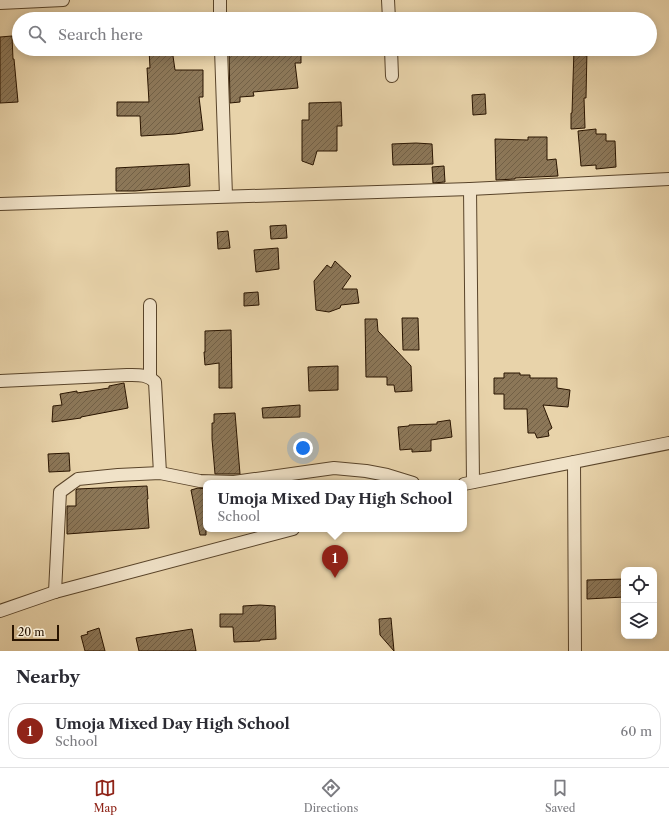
<!DOCTYPE html>
<html lang="en">
<head>
<meta charset="utf-8">
<style>
  body { margin:0; font-family:"Libre Caslon Text",serif; background:#f7f7f7; color:#2b2b33 }
  .controls { position:absolute; right:12px; bottom:12px; display:grid; overflow:hidden; border-radius:8px; box-shadow:0 2px 10px #0003 }
  .controls button { width:36px; height:36px; display:grid; place-items:center; padding:0; border:0; border-bottom:1px solid #e1e1e2; background:#fff; color:#2b2b33; font:20px sans-serif }
  .scale { position:absolute; left:12px; bottom:10px; width:47px; box-sizing:border-box; padding-left:4px; border:2px solid #291400; border-top:0; font-size:11px; line-height:14px; white-space:nowrap; color:#291400; -webkit-text-stroke:3px #f0e2c8; paint-order:stroke }
  .you { position:absolute; left:303px; top:448px; width:14px; height:14px; margin:-10px; border:3px solid #fff; border-radius:50%; background:#1a73e8; box-shadow:0 0 0 6px #1a73e833 }
  .badge { display:grid; place-items:center; width:26px; height:26px; border-radius:50%; background:#8f2418; color:#fff; font-size:13px; font-weight:700 }
  .pin { position:absolute; translate:-50% -33px; filter:drop-shadow(0 1px 2px #0008) }
  .pin::after { content:''; position:absolute; top:21px; width:14px; height:12px; background:inherit; clip-path:polygon(0 0,100% 0,50% 100%) }
  .popup { position:absolute; left:203px; top:480px; width:264px; height:52px; box-sizing:border-box; display:grid; place-content:center; border-radius:8px; background:#fff; filter:drop-shadow(0 1px 3px #0005); font-size:13px; white-space:nowrap; color:#7c7c81 }
  .popup b { font-size:15px; color:#2b2b33 }
  .popup::after { content:''; position:absolute; left:50%; top:100%; margin-left:-8px; border:8px solid transparent; border-top-color:#fff }
  .list { margin:0; padding:0; list-style:none }
  h2 { display:flex; justify-content:space-between; align-items:center; height:52px; margin:0; padding:0 16px; font-size:17px }
  h2 small { font-size:13px; font-weight:400; color:#7c7c81 }
  .list li { display:grid; grid-template-columns:26px 1fr auto; gap:12px; align-items:center; box-sizing:border-box; height:56px; margin:0 8px 8px; padding:0 8px; border:1px solid #e1e1e2; border-radius:16px }
  .list b { display:block; font-size:15px; white-space:nowrap }
  .list p { margin:0; font-size:13px; white-space:nowrap; color:#7c7c81 }
  .list em { font-size:13px; font-style:normal; color:#7c7c81 }
  .icon { flex:none; width:22px; height:22px; fill:none; stroke:currentColor; stroke-width:2; stroke-linecap:round; stroke-linejoin:round }
  .map { position:relative; flex:none; width:669px; height:651px; overflow:hidden }
  .search { position:absolute; background:#fff; box-shadow:0 2px 10px #0003; left:12px; right:12px; top:12px; height:44px; display:flex; align-items:center; gap:10px; box-sizing:border-box; padding:0 14px; border-radius:22px; color:#7c7c81; font-size:15px }
  .sheet { height:116px; background:#fff }
  nav { display:flex; justify-content:space-around; align-items:center; box-sizing:border-box; height:56px; border-top:1px solid #e1e1e2; background:#fff; font-size:11px; color:#7c7c81 }
  nav a { display:grid; justify-items:center; gap:2px }
  nav .on { color:#8f2418 }
  .map>svg:first-child { display:block }
</style>
</head>
<body>
<div class="map">
<svg width="669" height="651" viewBox="0 0 669 651">
  <defs>
    <pattern id="building-hatch" width="6" height="6" patternUnits="userSpaceOnUse"><rect width="6" height="6" fill="#8c7758"/><path d="M-1 1l2-2M0 6l6-6M5 7l2-2" fill="none" stroke="#726046"/></pattern>
  </defs>
  <rect width="100%" height="100%" fill="#e8d3aa"/>
  <filter id="stains"><feTurbulence type="fractalNoise" baseFrequency=".005" numOctaves="4"/><feColorMatrix values="0 0 0 0 .2 0 0 0 0 .09 0 0 0 0 .02 0 0 0 .5 -.17"/></filter>
  <radialGradient id="worn" r=".72"><stop offset=".6" stop-color="#630" stop-opacity="0"/><stop offset="1" stop-color="#630" stop-opacity=".3"/></radialGradient>
  <g fill="url(#building-hatch)" stroke="#291400">
    <path d="M 12,36 L 13,59 L 14,59 L 18,102 L 0,103 L 0,37 Z"/>
    <path d="M 149,49 L 172,49 L 175,70 L 203,70 L 203,97 L 199,97 L 203,130 L 175,134 L 141,136 L 140,116 L 117,116 L 117,102 L 149,102 L 147,68 L 150,68 Z"/>
    <path d="M 233,49 L 301,49 L 301,63 L 295,63 L 298,88 L 253,92 L 254,96 L 240,97 L 240,102 L 230,103 L 229,52 Z"/>
    <path d="M 574,49 L 587,49 L 586,98 L 584,98 L 585,128 L 571,129 L 571,113 L 572,113 Z"/>
    <path d="M 485,94 L 486,114 L 473,115 L 472,95 Z"/>
    <path d="M 341,102 L 342,126 L 337,126 L 337,151 L 317,151 L 313,165 L 302,161 L 302,120 L 309,120 L 309,103 Z"/>
    <path d="M 596,129 L 596,134 L 606,134 L 606,141 L 615,141 L 616,167 L 596,169 L 596,165 L 581,166 L 578,131 Z"/>
    <path d="M 528,137 L 547,137 L 547,160 L 556,159 L 558,176 L 515,178 L 515,179 L 496,180 L 495,139 L 528,140 Z"/>
    <path d="M 416,143 L 432,144 L 433,164 L 393,165 L 392,144 Z"/>
    <path d="M 189,164 L 190,186 L 135,191 L 116,191 L 116,168 Z"/>
    <path d="M 444,166 L 445,182 L 433,183 L 432,167 Z"/>
    <path d="M 286,225 L 287,238 L 271,239 L 270,226 Z"/>
    <path d="M 228,231 L 230,248 L 218,249 L 217,232 Z"/>
    <path d="M 278,248 L 279,269 L 256,272 L 254,250 Z"/>
    <path d="M 335,261 L 351,276 L 342,289 L 357,289 L 359,303 L 341,305 L 340,308 L 329,312 L 316,310 L 314,281 L 327,265 L 331,268 Z"/>
    <path d="M 258,292 L 259,305 L 244,306 L 244,293 Z"/>
    <path d="M 402,318 L 418,318 L 419,350 L 403,350 Z"/>
    <path d="M 365,319 L 377,319 L 378,331 L 411,366 L 412,391 L 395,392 L 394,385 L 387,385 L 387,377 L 366,377 Z"/>
    <path d="M 231,330 L 232,388 L 219,388 L 219,363 L 205,365 L 204,352 L 205,352 L 205,331 Z"/>
    <path d="M 338,366 L 338,390 L 309,391 L 308,367 Z"/>
    <path d="M 504,373 L 520,373 L 520,375 L 530,375 L 530,378 L 557,378 L 557,388 L 570,390 L 568,407 L 543,405 L 552,428 L 548,431 L 549,436 L 537,438 L 535,433 L 528,433 L 527,409 L 504,409 L 504,394 L 494,394 L 494,378 L 504,378 Z"/>
    <path d="M 124,383 L 128,408 L 81,417 L 81,418 L 52,422 L 53,406 L 62,405 L 60,394 L 77,391 L 77,393 L 109,388 L 109,386 Z"/>
    <path d="M 300,405 L 300,417 L 263,418 L 262,408 Z"/>
    <path d="M 235,413 L 240,474 L 215,474 L 212,439 L 212,423 L 214,423 L 214,414 Z"/>
    <path d="M 450,420 L 452,437 L 431,440 L 431,451 L 412,452 L 412,449 L 400,450 L 398,427 L 409,426 L 409,425 L 437,424 L 437,422 Z"/>
    <path d="M 69,453 L 70,471 L 49,472 L 48,454 Z"/>
    <path d="M 147,486 L 148,499 L 147,499 L 149,528 L 67,534 L 67,506 L 76,506 L 76,490 L 77,489 Z"/>
    <path d="M 198,488 L 206,489 L 206,535 L 200,535 L 191,490 Z"/>
    <path d="M 624,579 L 624,597 L 587,599 L 587,580 Z"/>
    <path d="M 260,605 L 275,606 L 276,639 L 260,640 L 260,641 L 234,642 L 233,627 L 220,627 L 220,614 L 243,614 L 243,606 Z"/>
    <path d="M 391,618 L 394,651 L 380,635 L 379,619 Z"/>
    <path d="M 99,628 L 105,651 L 85,651 L 81,636 L 88,634 L 87,632 Z"/>
    <path d="M 192,629 L 196,651 L 139,651 L 136,638 Z"/>
  </g>
  <g fill="none" stroke-linecap="round" stroke-linejoin="round">
    <defs>
      <g id="minor">
        <path d="M 220,0 L 220,19"/>
        <path d="M 388,0 L 389,19"/>
        <path d="M 0,3 L 63,0"/>
        <path d="M 221,49 L 226,196"/>
        <path d="M 391,49 L 392,76"/>
        <path d="M 470,189 L 473,482"/>
        <path d="M 0,204 L 470,189 L 669,179"/>
        <path d="M 150,377 L 150,305"/>
        <path d="M 0,381 L 127,375 C 138,375 147,374 155,382 L 160,473"/>
        <path d="M 574,462 L 575,651"/>
        <path d="M 464,484 L 669,443"/>
        <path d="M 55,592 L 60,492 L 78,479 L 118,475 L 160,473 L 200,481 L 234,482 L 334,468 L 366,471 L 387,475 L 413,483"/>
        <path d="M 0,611 L 55,592 L 293,529"/>
      </g>
    </defs>
    <use href="#minor" stroke="#59442a" stroke-width="14"/>
    <use href="#minor" stroke="#f0e2c8" stroke-width="12"/>
  </g>
  <rect width="100%" height="100%" filter="url(#stains)"/>
  <rect width="100%" height="100%" fill="url(#worn)"/>
</svg>
<div class="controls">
<button><svg class="icon" aria-label="locate" viewBox="0 0 24 24"><circle cx="12" cy="12" r="6"/><path d="M12 2v4M12 18v4M2 12h4M18 12h4"/></svg></button>
<button><svg class="icon" aria-label="layers" viewBox="0 0 24 24"><path d="M12 4l9 5-9 5-9-5zM3 14l9 5 9-5"/></svg></button>
</div>
<div class="scale">20 m</div>
<div class="you"></div>
<div class="pin badge" style="left:335px;top:578px">1</div>
<div class="popup"><b>Umoja Mixed Day High School</b>School</div>
<div class="search"><svg class="icon" aria-label="search" viewBox="0 0 24 24"><circle cx="10" cy="10" r="6"/><path d="M15 15l6 6"/></svg>Search here</div>
</div>
<section class="sheet">
<h2>Nearby<small></small></h2>
<ul class="list">
<li><span class="badge">1</span><div><b>Umoja Mixed Day High School</b><p>School</p></div><em>60 m</em></li>
</ul>
</section>
<nav>
<a class="on"><svg class="icon" aria-label="map" viewBox="0 0 24 24"><path d="M3 6l6-2 6 2 6-2v14l-6 2-6-2-6 2zM9 4v14M15 6v14"/></svg>Map</a>
<a><svg class="icon" aria-label="directions" viewBox="0 0 24 24"><path d="M12 3l9 9-9 9-9-9zM9 14v-3h6M13 9l2 2-2 2"/></svg>Directions</a>
<a><svg class="icon" aria-label="saved" viewBox="0 0 24 24"><path d="M7 4h10v16l-5-4-5 4z"/></svg>Saved</a>
</nav>
</body>
</html>
